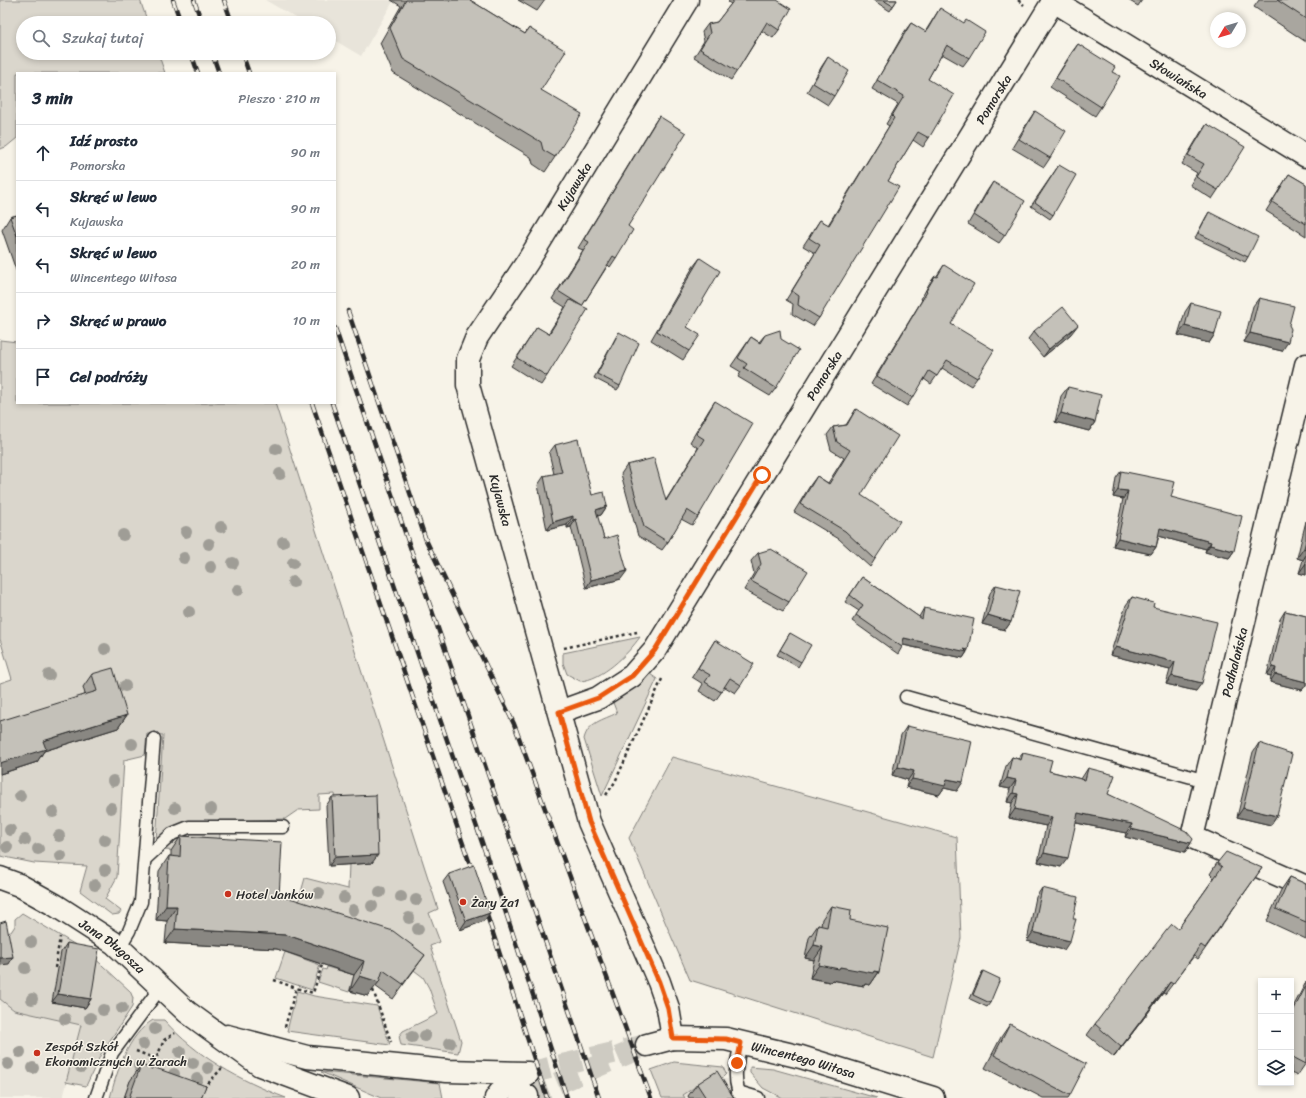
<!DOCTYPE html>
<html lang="pl">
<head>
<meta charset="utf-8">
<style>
  body { margin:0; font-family:Sriracha,sans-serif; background:#f2f2f3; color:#1f2937 }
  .controls { position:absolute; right:12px; bottom:12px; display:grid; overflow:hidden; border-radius:0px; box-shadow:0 2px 6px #0003 }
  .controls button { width:36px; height:36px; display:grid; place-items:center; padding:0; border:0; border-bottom:1px solid #e0e1e3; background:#fff; color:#1f2937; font:20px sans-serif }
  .compass { position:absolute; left:1210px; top:12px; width:36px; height:36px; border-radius:50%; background:#fff; box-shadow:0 2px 6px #0003; rotate:232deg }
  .stop { position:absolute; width:12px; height:12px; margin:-9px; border:3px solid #ea580c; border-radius:50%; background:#fff }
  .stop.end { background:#ea580c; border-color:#fff; box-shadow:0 1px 4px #0008 }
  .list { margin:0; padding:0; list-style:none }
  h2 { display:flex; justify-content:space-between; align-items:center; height:52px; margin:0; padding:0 16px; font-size:17px }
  h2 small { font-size:13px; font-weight:400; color:#747a83 }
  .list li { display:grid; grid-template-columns:26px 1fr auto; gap:12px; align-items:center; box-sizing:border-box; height:56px; padding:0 16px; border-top:1px solid #e0e1e3 }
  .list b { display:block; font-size:15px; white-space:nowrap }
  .list p { margin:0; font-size:13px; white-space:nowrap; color:#747a83 }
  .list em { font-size:13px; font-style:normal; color:#747a83 }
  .icon { flex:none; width:22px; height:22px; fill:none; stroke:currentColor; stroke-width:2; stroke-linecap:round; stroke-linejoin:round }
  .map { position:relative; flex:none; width:1306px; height:1098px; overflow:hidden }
  .search { position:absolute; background:#fff; box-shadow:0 2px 6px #0003; left:16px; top:16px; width:320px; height:44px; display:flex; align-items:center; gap:10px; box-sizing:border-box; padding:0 14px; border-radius:22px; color:#747a83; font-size:15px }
  .panel { position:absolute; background:#fff; box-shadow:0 2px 6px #0003; left:16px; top:72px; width:320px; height:332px; border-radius:0px }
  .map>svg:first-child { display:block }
</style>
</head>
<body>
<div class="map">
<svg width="1306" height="1098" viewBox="0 0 1306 1098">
  <rect width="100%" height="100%" fill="#f7f3e8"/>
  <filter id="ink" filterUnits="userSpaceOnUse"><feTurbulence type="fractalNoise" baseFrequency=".025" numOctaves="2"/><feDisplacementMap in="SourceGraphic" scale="8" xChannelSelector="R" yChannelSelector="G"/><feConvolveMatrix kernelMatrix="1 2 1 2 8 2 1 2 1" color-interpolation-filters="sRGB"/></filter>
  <g filter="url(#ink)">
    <g fill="#e8e4da">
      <path d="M 265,0 L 394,0 L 361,56 L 329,37 L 329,23 L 305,23 Z"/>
      <path d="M 0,999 L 14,1010 L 82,1025 L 63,1098 L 0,1098 Z"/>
      <path d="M 721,1079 L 727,1079 L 782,1098 L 685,1098 L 683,1095 L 704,1081 Z"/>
    </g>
    <g fill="#dad6cc" stroke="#82807c">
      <path d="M 0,0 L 140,0 L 148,23 L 23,23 L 23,53 L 158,53 L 165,73 L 17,73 L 17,138 L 6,147 L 0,149 Z"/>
      <path d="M 0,340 L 17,342 L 17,403 L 275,403 L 438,909 L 429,913 L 440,942 L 430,946 L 461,1041 L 458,1053 L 401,1045 L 399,1036 L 403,1031 L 438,1014 L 429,988 L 423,977 L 382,946 L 294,917 L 305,878 L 348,889 L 349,864 L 335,794 L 319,795 L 319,809 L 298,810 L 285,819 L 186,822 L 173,826 L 156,841 L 163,735 L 147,734 L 145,755 L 124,760 L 117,877 L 105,899 L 121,911 L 119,914 L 112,915 L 80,891 L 87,866 L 34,863 L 0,856 L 0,774 L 37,762 L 34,754 L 88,704 L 0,731 L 0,683 L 12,679 L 0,639 Z"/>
      <path d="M 640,637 C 628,654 602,680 580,681 L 567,674 L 563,663 L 563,653 Z"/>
      <path d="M 650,674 L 657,679 L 602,796 L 584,739 C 588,722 603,720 617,713 L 612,700 L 641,683 Z"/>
      <path d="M 672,757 L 957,837 L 961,938 L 933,1057 L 690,980 L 629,838 Z"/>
      <path d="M 202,831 L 220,831 L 219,853 L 164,850 C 173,837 187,833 202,831 Z"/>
      <path d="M 22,913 L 89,953 L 130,991 L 133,998 L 132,1007 L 101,1054 L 86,1086 L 66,1082 L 81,1025 L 14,1010 L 0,999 L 0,924 L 7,933 L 11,932 L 15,926 L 15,919 Z"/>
      <path d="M 285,952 L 320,965 L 312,990 L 276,978 Z"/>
      <path d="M 327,967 L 354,975 L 349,992 L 318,982 L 323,969 L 326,970 Z"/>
      <path d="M 297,991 L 314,996 L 377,1006 L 390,1045 L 287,1031 Z"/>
      <path d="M 153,1020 L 164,1020 C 197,1057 239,1080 286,1098 L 185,1098 L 153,1083 L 160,1062 L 151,1057 L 144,1080 L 130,1081 L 124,1098 L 110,1098 C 117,1071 128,1035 153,1020 Z"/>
      <path d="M 674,1062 L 723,1067 L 726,1074 L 721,1079 L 704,1081 L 683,1095 L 685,1098 L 662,1098 L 651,1070 Z"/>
      <path d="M 750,1067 L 773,1069 L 877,1098 L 782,1098 L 763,1088 L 750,1073 Z"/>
      <path d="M 321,1072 L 440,1083 L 443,1098 L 381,1098 Z"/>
    </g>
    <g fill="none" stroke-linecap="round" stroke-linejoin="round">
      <path stroke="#cecbc2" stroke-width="22" stroke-dasharray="22 11" stroke-linecap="butt" d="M 527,1096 L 645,1046"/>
      <path stroke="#cecbc2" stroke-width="22" stroke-dasharray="22 11" stroke-linecap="butt" d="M 528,1073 L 647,1045"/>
      <defs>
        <g id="service">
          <path d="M 906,697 L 1206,781"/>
          <path d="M 145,859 L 172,834 L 189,827 L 283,827"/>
          <path d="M 119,948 L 129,931 L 141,902 L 154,739"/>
          <path d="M 741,1043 C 737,1059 731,1085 743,1098"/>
          <path d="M 738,1092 L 758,1098"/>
          <path d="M 96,1098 L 112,1053 L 161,987"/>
        </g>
        <g id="minor">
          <path id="s1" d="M 1052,0 L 1306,156"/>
          <path d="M 1306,365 L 1192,837 L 1306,887"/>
          <path id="s2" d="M 559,712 L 598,698 L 632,676 L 655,650 L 1054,0"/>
          <path id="s3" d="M 673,1038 L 668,1008 L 659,982 L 589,822 L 468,385 L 468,359 L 477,337 L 528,261 L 687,0"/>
        </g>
        <g id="tertiary">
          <path id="s4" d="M 0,878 L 19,885 L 55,905 L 114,943 L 187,1012 L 260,1065 L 348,1098"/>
          <path d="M 227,1036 L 307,1057 L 447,1071 L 528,1073"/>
          <path id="s5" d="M 647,1045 L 673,1038 L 726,1039 L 801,1057 L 933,1098"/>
          <path d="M 496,1098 L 505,1086 L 527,1074"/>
          <path d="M 521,1098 L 527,1096"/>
        </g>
      </defs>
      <use href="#service" stroke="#2b2b2b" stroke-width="15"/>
      <use href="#minor" stroke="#2b2b2b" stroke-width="25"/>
      <use href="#tertiary" stroke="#2b2b2b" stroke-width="25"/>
      <g stroke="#2b2b2b" stroke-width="2.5" stroke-dasharray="3 3" stroke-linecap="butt">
        <path d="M 1018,0 L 1024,5"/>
        <path d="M 564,648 L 637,632"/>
        <path d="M 606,795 L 615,782 L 662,679"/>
        <path d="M 55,968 L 60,937"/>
        <path d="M 274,980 L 296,988"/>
        <path d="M 373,990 L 391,1042"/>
        <path d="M 285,1027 L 296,988 L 313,993 L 322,965"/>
        <path d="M 136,1051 L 156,1059 L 164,1040 L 175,1033"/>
        <path d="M 153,1070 L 156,1059"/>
        <path d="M 204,1088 L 222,1068"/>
      </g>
      <use href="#service" stroke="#f7f3e8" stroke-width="12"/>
      <use href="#minor" stroke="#f7f3e8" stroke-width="22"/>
      <use href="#tertiary" stroke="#f7f3e8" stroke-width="22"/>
      <defs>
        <g id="rail">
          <path d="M 173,0 L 181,23"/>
          <path d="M 194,0 L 202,23"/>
          <path d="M 224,0 L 232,23"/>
          <path d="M 191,53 L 198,73"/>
          <path d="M 212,53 L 219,73"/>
          <path d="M 242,53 L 249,73"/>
          <path d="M 348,311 L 426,540 L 514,724 L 651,1098"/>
          <path d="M 335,328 L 599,1098"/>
          <path d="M 312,403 L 474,876"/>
          <path d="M 332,403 L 502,901 L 567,1098"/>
          <path d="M 484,906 L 547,1098"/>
        </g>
      </defs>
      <use href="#rail" stroke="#2b2b2b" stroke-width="4.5"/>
      <use href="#rail" stroke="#f7f3e8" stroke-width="3" stroke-dasharray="9" stroke-linecap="butt"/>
    </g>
    <g fill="#9f9d96">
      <circle cx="276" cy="449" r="6"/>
      <circle cx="280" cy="474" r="6"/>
      <circle cx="221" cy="527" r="6"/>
      <circle cx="186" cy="532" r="6"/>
      <circle cx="123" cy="535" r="6"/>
      <circle cx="283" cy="542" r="6"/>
      <circle cx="209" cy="544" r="6"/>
      <circle cx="184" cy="558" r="6"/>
      <circle cx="233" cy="563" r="6"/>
      <circle cx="293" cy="563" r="6"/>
      <circle cx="211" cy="567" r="6"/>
      <circle cx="293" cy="582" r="6"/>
      <circle cx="238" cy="590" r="6"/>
      <circle cx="189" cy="612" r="6"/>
      <circle cx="105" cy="649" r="6"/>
      <circle cx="49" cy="675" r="6"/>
      <circle cx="125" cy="686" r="6"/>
      <circle cx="132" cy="744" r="6"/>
      <circle cx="113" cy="781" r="6"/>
      <circle cx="20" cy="796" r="6"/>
      <circle cx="111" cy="808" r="6"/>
      <circle cx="175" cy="808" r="6"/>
      <circle cx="211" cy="809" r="6"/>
      <circle cx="53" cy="812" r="6"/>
      <circle cx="10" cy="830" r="6"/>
      <circle cx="59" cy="836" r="6"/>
      <circle cx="25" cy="840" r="6"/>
      <circle cx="105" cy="840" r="6"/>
      <circle cx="7" cy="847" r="6"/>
      <circle cx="38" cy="849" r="6"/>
      <circle cx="61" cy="856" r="6"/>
      <circle cx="105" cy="870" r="6"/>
      <circle cx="95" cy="885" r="6"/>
      <circle cx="380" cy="892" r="6"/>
      <circle cx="319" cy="893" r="6"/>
      <circle cx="401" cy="897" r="6"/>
      <circle cx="344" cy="898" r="6"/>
      <circle cx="416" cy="900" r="6"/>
      <circle cx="372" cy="906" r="6"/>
      <circle cx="353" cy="910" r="6"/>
      <circle cx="409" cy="918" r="6"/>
      <circle cx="418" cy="929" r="6"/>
      <circle cx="31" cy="942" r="6"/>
      <circle cx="25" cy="968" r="6"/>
      <circle cx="32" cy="999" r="6"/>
      <circle cx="122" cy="1008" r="6"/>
      <circle cx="103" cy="1010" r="6"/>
      <circle cx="90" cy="1018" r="6"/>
      <circle cx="65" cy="1019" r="6"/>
      <circle cx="155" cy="1029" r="6"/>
      <circle cx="425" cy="1036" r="6"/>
      <circle cx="412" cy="1037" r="6"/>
      <circle cx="450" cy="1043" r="6"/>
      <circle cx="143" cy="1044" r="6"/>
      <circle cx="20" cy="1052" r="6"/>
      <circle cx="180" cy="1052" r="6"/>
      <circle cx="193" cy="1063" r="6"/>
      <circle cx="8" cy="1064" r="6"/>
      <circle cx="139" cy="1066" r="6"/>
      <circle cx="81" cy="1067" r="6"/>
      <circle cx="33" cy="1068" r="6"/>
      <circle cx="208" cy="1068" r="6"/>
      <circle cx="174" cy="1074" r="6"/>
      <circle cx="197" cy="1079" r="6"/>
    </g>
    <g fill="#a9a69f" stroke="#2b2b2b">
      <path d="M 391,0 L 470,0 L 525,34 L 529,28 L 555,157 L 545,172 L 533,164 L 531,157 L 393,73 L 380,43 L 401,6 Z"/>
      <path d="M 518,0 L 545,0 L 537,11 Z"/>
      <path d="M 730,0 L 777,0 L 779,30 L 773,38 L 762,31 L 737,71 L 731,80 L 694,57 L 704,41 L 702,32 L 708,24 L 717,22 L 731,4 L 728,2 Z"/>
      <path d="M 873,0 L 897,0 L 890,11 Z"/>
      <path d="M 1128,0 L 1142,0 L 1138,6 Z"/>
      <path d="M 1259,0 L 1306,0 L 1306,42 L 1254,7 Z"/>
      <path d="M 940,8 L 969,58 L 963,66 L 942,54 L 928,79 L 929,138 L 923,147 L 913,140 L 888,181 L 819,318 L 813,326 L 792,314 L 793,304 L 786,300 L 815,253 L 803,246 L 820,220 L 828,225 L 889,126 L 886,124 L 898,104 L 872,89 L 905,31 L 911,23 L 925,32 Z"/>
      <path d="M 1078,44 L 1112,72 L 1101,107 L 1095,116 L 1050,87 L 1072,52 Z"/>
      <path d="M 828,57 L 834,96 L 828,105 L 807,92 L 822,66 Z"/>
      <path d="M 1035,111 L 1050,158 L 1044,167 L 1012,148 L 1029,120 Z"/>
      <path d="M 659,116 L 628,226 L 616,258 L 610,267 L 608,265 L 582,306 L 547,376 L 541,385 L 511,366 L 537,327 L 548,334 L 565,307 L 552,299 L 583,250 L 578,248 L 653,125 Z"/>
      <path d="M 1207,124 L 1218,190 L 1212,199 L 1190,185 L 1197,173 L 1182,164 L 1201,132 Z"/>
      <path d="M 1059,165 L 1053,215 L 1050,219 L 1031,206 Z"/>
      <path d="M 1289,174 L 1306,184 L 1306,236 L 1266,211 Z"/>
      <path d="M 993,182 L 1005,235 L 999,243 L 968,224 L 987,191 Z"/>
      <path d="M 1209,212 L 1248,257 L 1245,262 L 1195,238 L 1206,217 Z"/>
      <path d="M 17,215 L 17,273 L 2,230 L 10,217 Z"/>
      <path d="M 700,258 L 687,327 L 689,351 L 683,360 L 651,340 L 693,267 Z"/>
      <path d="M 944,265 L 951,324 L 977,378 L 971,386 L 942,368 L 931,384 L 924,379 L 907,406 L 871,384 L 922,300 L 921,299 L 929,284 L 935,276 L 936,277 Z"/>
      <path d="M 1259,298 L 1282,351 L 1244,342 L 1253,306 Z"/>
      <path d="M 1191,303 L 1215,334 L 1209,343 L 1178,335 L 1185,312 Z"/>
      <path d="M 1034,331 L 1071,334 L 1043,357 L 1028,339 Z"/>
      <path d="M 619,332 L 620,386 L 617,390 L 594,378 L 616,337 Z"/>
      <path d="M 765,335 L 776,388 L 770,396 L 738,377 L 741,372 L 731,366 L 751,337 L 759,342 Z"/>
      <path d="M 1068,387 L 1095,422 L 1089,431 L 1055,422 L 1061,396 Z"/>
      <path d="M 715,401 L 698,517 L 692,525 L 681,519 L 668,542 L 662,550 L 638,536 L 621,474 L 627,465 L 666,500 L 698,448 L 690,442 L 709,410 Z"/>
      <path d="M 856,409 L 861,495 L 875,559 L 870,567 L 839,539 L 794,512 L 811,484 L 817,476 L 828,483 L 844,458 L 831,450 L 827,435 L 833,427 L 846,425 Z"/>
      <path d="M 555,445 L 592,495 L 607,506 L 601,515 L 597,516 L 604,539 L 621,579 L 586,588 L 571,527 L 567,528 L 567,525 L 547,530 L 538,485 L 544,476 L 554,474 L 549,453 Z"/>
      <path d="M 1121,471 L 1171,497 L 1234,551 L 1229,558 L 1205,552 L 1206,549 L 1159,536 L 1156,547 L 1151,554 L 1113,546 L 1123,499 L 1113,497 L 1116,478 Z"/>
      <path d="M 1306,521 L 1306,575 L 1299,573 L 1303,560 L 1297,558 Z"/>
      <path d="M 758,553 L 789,602 L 783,611 L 744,590 L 754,573 L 751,561 Z"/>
      <path d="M 862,577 L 919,617 L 920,615 L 924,608 L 967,652 L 963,658 L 903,645 L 902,647 L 898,654 L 852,621 L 859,611 L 845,602 Z"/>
      <path d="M 996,585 L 1011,622 L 1005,630 L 982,624 L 990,593 Z"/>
      <path d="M 1132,597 L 1153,607 L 1196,691 L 1166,684 L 1170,670 L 1110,655 L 1126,605 Z"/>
      <path d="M 1285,611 L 1306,616 L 1306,685 L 1302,690 L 1270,682 L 1271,676 L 1267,675 L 1280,619 Z"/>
      <path d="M 790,633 L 801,662 L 798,667 L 777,655 Z"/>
      <path d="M 715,640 L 741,685 L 735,693 L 725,687 L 715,701 L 699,691 L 703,684 L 692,677 Z"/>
      <path d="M 92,674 L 127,715 L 118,728 L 44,751 L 37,762 L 0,774 L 85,694 L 83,687 Z"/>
      <path d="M 907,726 L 957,791 L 944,788 L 939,795 L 906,787 L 908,780 L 892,775 L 901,735 Z"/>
      <path d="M 1259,743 L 1277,816 L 1271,825 L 1237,817 L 1253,752 Z"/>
      <path d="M 1023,753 L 1049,771 L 1081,779 L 1088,768 L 1108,794 L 1191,843 L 1185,852 L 1125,837 L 1126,833 L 1076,823 L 1061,867 L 1038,862 L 1046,826 L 1009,818 L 1012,803 L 1007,802 L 1010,789 L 1000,787 L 1006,766 L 1012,757 L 1018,759 Z"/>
      <path d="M 332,797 L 372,863 L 329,866 L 326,806 Z"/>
      <path d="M 181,836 L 279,897 L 425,955 L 393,999 L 375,986 L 368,996 L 350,991 L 354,975 L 277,949 L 165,943 L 167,921 L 156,920 L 159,871 L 169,856 L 171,856 L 171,851 Z"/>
      <path d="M 1217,863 L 1262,868 L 1198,959 L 1194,956 L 1165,994 L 1163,993 L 1114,1057 L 1087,1035 L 1095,1024 L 1178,929 L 1214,878 L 1210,874 Z"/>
      <path d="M 449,874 L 484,921 L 460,930 L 443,882 Z"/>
      <path d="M 1290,877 L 1306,884 L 1306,939 L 1267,921 L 1281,890 Z"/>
      <path d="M 1042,888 L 1064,950 L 1027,941 L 1036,897 Z"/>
      <path d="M 831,906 L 850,920 L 879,972 L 870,985 L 865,984 L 864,986 L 832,980 L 830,982 L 810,978 L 814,960 L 805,958 L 809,938 L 818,925 L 821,926 L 822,919 Z"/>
      <path d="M 67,943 L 91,999 L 85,1008 L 52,1002 L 61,952 Z"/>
      <path d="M 983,971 L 990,1003 L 987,1007 L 970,999 L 980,976 Z"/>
      <path d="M 1306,982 L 1306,1063 L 1297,1076 L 1291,1073 L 1291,1011 Z"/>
      <path d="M 1010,1024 L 1070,1095 L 1068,1098 L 1043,1098 L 985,1068 L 1001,1037 Z"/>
      <path d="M 141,1065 L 152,1069 L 153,1067 L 201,1098 L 124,1098 L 130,1081 Z"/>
      <path d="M 697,1084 L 734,1098 L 689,1098 L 688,1096 Z"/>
    </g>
    <g fill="#898782" stroke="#2b2b2b">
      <path d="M 1078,325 L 1071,334 L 1043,357 L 1049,349 Z"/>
      <path d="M 1185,326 L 1215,334 L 1209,343 L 1178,335 Z"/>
      <path d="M 1250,333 L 1288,342 L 1282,351 L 1244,342 Z"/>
      <path d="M 1061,413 L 1095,422 L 1089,431 L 1055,422 Z"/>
      <path d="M 1118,490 L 1128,491 L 1123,499 L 1113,497 Z"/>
      <path d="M 607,506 L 601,515 L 590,518 L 596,510 Z"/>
      <path d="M 573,516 L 567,525 L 547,530 L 553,522 Z"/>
      <path d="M 576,519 L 571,527 L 567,528 L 573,520 Z"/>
      <path d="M 1160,528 L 1211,542 L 1206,549 L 1155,535 Z"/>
      <path d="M 1118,538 L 1156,547 L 1151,554 L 1113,546 Z"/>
      <path d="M 1210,545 L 1234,551 L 1229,558 L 1205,552 Z"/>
      <path d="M 1304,548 L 1306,549 L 1306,555 L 1303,560 L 1297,558 Z"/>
      <path d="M 1306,563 L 1306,575 L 1299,573 Z"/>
      <path d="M 627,571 L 621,579 L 586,588 L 591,580 Z"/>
      <path d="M 988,615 L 1011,622 L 1005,630 L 982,624 Z"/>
      <path d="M 904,638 L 964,649 L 968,650 L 963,658 L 899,644 Z"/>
      <path d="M 1116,647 L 1175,662 L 1170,670 L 1110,655 Z"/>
      <path d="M 1272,667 L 1276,668 L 1271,676 L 1267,675 Z"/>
      <path d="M 1275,674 L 1306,682 L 1306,685 L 1302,690 L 1270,682 Z"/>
      <path d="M 1172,676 L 1202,683 L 1196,691 L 1166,684 Z"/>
      <path d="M 127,715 L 118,728 L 44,751 L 37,762 L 0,774 L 0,763 L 43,741 Z"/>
      <path d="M 898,767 L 914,771 L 908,780 L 892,775 Z"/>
      <path d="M 1007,778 L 1016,780 L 1010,789 L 1000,787 Z"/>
      <path d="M 912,779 L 947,779 L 963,782 L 957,791 L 944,788 L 939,795 L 906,787 Z"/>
      <path d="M 1013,793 L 1018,794 L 1012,803 L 1007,802 Z"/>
      <path d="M 1243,808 L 1277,816 L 1271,825 L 1237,817 Z"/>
      <path d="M 1015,809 L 1052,817 L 1046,826 L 1009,818 Z"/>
      <path d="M 1078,813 L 1132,824 L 1126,833 L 1072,822 Z"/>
      <path d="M 1131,829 L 1191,843 L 1185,852 L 1125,837 Z"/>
      <path d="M 1044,853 L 1068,858 L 1061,867 L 1038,862 Z"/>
      <path d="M 378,855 L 372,863 L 329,866 L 335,857 Z"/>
      <path d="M 166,906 L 177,906 L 167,921 L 156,920 Z"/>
      <path d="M 490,913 L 484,921 L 460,930 L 466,921 Z"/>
      <path d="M 175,929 L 287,935 L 364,961 L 354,975 L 277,949 L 165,943 Z"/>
      <path d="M 1033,932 L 1070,941 L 1064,950 L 1027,941 Z"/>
      <path d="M 814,945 L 823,947 L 814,960 L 805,958 Z"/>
      <path d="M 13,957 L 9,964 L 0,965 L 0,958 Z"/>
      <path d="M 819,965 L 840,967 L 874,971 L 879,972 L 870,985 L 865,984 L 864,986 L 832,980 L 830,982 L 810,978 Z"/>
      <path d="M 360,976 L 379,982 L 368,996 L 350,991 Z"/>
      <path d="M 1170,982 L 1163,993 L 1114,1057 L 1121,1047 Z"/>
      <path d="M 58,994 L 91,999 L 85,1008 L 52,1002 Z"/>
    </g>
    <g fill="#c4c1b9" stroke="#2b2b2b">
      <path d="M 406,0 L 470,0 L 525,34 L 529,28 L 566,51 L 541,90 L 582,114 L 555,157 L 543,150 L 541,142 L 403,59 L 390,28 Z"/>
      <path d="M 734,0 L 777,0 L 791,9 L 779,30 L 767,22 L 737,71 L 700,49 L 710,33 L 708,24 L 717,22 Z"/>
      <path d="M 883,0 L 897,0 L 893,6 Z"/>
      <path d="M 1277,0 L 1306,0 L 1306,19 Z"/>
      <path d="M 940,8 L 964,23 L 966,20 L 985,32 L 969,58 L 947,45 L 928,79 L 954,95 L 929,138 L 918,132 L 888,181 L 899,187 L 819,318 L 798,305 L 799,296 L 792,291 L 820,245 L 809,238 L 820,220 L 829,225 L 894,118 L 892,116 L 904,96 L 877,80 L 911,23 L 926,32 Z"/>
      <path d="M 1078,44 L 1115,67 L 1112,72 L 1120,76 L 1101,107 L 1056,78 Z"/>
      <path d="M 828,57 L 849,71 L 834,96 L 813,83 Z"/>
      <path d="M 1035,111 L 1066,131 L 1050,158 L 1019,139 Z"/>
      <path d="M 659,116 L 686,133 L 628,226 L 633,230 L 616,258 L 613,256 L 582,306 L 558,291 L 589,242 L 584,239 Z"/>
      <path d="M 1207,124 L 1245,147 L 1218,190 L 1196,177 L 1204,164 L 1188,155 Z"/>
      <path d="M 1059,165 L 1076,175 L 1053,215 L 1035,202 Z"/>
      <path d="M 1289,174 L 1306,184 L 1306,224 L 1272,202 Z"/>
      <path d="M 993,182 L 1025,201 L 1005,235 L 974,215 Z"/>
      <path d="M 1209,212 L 1258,237 L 1248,257 L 1198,233 Z"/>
      <path d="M 17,215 L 17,236 L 10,217 Z"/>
      <path d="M 700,258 L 720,271 L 687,327 L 700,335 L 689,351 L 657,331 Z"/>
      <path d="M 944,265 L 974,284 L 951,324 L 994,350 L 977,378 L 947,360 L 937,376 L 929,371 L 913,398 L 877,376 L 927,292 L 926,291 L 935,276 L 937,277 Z"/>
      <path d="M 1259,298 L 1294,306 L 1289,325 L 1291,329 L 1288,342 L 1250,333 Z"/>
      <path d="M 570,300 L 588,309 L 547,376 L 517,358 L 537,327 L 549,334 Z"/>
      <path d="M 1191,303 L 1221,311 L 1215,334 L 1185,326 Z"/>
      <path d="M 1063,307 L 1078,325 L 1049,349 L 1034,331 Z"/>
      <path d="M 780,330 L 781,339 L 799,350 L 776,388 L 744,368 L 747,364 L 738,358 L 751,337 L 760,343 L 765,335 Z"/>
      <path d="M 619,332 L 639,343 L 620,386 L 597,374 Z"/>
      <path d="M 1068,387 L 1101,395 L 1095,422 L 1061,413 Z"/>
      <path d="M 715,401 L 753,424 L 698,517 L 687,510 L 668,542 L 644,527 L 627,465 L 654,458 L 666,501 L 704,439 L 696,434 Z"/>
      <path d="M 856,409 L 898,436 L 861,495 L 900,521 L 875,559 L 845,531 L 800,504 L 817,476 L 829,484 L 850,450 L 837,442 L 833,427 L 847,425 Z"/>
      <path d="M 578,439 L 592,495 L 604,492 L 607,506 L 596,510 L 604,539 L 617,535 L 627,571 L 591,580 L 576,519 L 573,520 L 573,516 L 553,522 L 544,476 L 562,472 L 555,445 Z"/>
      <path d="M 1121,471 L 1175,482 L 1171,497 L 1242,516 L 1234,551 L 1210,545 L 1211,542 L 1160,528 L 1156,547 L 1118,538 L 1128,491 L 1118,490 Z"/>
      <path d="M 1306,541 L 1306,549 L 1304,548 Z"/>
      <path d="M 771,549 L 808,571 L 789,602 L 751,581 L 761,564 L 758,553 Z"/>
      <path d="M 862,577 L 922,619 L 924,608 L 974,619 L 968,650 L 964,649 L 967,652 L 904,638 L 902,647 L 856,615 L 863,605 L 850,595 Z"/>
      <path d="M 996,585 L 1020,591 L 1011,622 L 988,615 Z"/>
      <path d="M 1132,597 L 1154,603 L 1153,607 L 1217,622 L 1202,683 L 1172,676 L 1175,662 L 1116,647 Z"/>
      <path d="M 1285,611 L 1306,616 L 1306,682 L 1275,674 L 1276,668 L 1272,667 Z"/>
      <path d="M 790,633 L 811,645 L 801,662 L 780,650 Z"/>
      <path d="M 715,640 L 754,664 L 741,685 L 730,678 L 721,692 L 705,682 L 710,675 L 698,668 Z"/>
      <path d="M 113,668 L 127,715 L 43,741 L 46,749 L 0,763 L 0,721 L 97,691 L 92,674 Z"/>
      <path d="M 907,726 L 972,741 L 963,782 L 947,779 L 945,786 L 928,782 L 912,779 L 914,771 L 898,767 Z"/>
      <path d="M 1259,743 L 1292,754 L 1277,816 L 1243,808 Z"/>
      <path d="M 1023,753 L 1052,760 L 1049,771 L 1085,780 L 1088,768 L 1115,775 L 1108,794 L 1186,831 L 1193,839 L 1191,843 L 1131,829 L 1132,824 L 1078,813 L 1068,858 L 1044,853 L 1052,817 L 1015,809 L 1018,794 L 1013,793 L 1016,780 L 1007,778 L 1012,757 L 1021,760 Z"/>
      <path d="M 376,795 L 378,855 L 335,857 L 332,797 Z"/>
      <path d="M 181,836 L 282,842 L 279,897 L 293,899 L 393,931 L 425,955 L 403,984 L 383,970 L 379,982 L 360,976 L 364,961 L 287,935 L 175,929 L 177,906 L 166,906 L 169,856 L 180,857 Z"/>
      <path d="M 1226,852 L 1262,868 L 1205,948 L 1201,945 L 1173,984 L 1170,982 L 1121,1047 L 1095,1024 L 1166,931 L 1172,924 L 1178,929 L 1222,867 L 1217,863 Z"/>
      <path d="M 474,865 L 490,913 L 466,921 L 449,874 Z"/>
      <path d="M 1290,877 L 1306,884 L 1306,922 L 1276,909 Z"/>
      <path d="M 1042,888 L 1078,897 L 1073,919 L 1076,919 L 1070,941 L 1033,932 Z"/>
      <path d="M 831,906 L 851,910 L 850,920 L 888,928 L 879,972 L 874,971 L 873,973 L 840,967 L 839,969 L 819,965 L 823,947 L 814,945 L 818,925 L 827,927 Z"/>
      <path d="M 6,921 L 13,957 L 0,958 L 0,923 Z"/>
      <path d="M 67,943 L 99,949 L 91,999 L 58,994 Z"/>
      <path d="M 983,971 L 1000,979 L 990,1003 L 973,995 Z"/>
      <path d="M 1306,986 L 1306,1064 L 1291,1056 L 1291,1015 Z"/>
      <path d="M 1010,1024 L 1086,1064 L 1070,1095 L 994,1055 Z"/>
      <path d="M 141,1065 L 152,1069 L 153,1067 L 206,1086 L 201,1098 L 129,1098 Z"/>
      <path d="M 717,1071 L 734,1098 L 706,1098 L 697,1084 Z"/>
    </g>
  </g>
  <g fill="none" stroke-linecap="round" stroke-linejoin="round" filter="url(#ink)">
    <path stroke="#ea580c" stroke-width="5" d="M 737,1063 L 741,1043 L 726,1039 L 673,1038 L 668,1008 L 659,982 L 589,822 L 559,712 L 598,698 L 632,676 L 655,650 L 762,475"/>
  </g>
  <g fill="#c8321e" stroke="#f7f3e8" stroke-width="1.5">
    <circle cx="228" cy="894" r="4"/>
    <circle cx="463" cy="902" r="4"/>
    <circle cx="37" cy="1053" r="4"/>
  </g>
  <g text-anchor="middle" stroke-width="3" stroke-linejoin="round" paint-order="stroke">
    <g font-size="13" fill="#2b2b2b" stroke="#f7f3e8">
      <text dy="5" stroke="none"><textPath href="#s1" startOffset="149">Słowiańska</textPath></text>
      <text dy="5" stroke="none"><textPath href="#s2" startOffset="763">Pomorska</textPath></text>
      <text dy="5" stroke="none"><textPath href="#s3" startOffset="915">Kujawska</textPath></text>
      <text dy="5" stroke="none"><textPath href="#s2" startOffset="439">Pomorska</textPath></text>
      <text transform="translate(501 500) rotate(75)" y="5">Kujawska</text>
      <text transform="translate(1234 662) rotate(-76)" y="5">Podhalańska</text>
      <text dy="5" stroke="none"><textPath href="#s4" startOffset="132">Jana Długosza</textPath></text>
      <text dy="5" stroke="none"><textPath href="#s5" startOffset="160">Wincentego Witosa</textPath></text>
    </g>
    <g font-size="13" fill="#2b2b2b" stroke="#f7f3e8" text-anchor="start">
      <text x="236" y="899">Hotel Janków</text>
      <text x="471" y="907">Żary Ża1</text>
      <text x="45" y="1051">Zespół Szkół<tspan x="45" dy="15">Ekonomicznych w Żarach</tspan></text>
    </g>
  </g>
</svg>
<div class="controls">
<button>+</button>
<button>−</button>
<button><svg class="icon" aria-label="layers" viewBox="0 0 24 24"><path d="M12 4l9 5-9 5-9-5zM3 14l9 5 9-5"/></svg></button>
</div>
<svg class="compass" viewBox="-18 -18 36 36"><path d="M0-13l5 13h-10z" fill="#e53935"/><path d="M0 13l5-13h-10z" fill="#747a83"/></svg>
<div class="stop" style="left:762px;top:475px"></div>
<div class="stop end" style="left:737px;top:1063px"></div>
<div class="search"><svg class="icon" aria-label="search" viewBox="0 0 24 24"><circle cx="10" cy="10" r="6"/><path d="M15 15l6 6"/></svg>Szukaj tutaj</div>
<section class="panel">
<h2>3 min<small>Pieszo · 210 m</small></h2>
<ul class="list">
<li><svg class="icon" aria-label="ahead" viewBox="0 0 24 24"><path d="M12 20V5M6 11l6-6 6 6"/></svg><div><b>Idź prosto</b><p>Pomorska</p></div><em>90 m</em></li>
<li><svg class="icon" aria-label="left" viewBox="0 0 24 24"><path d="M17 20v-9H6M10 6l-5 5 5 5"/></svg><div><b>Skręć w lewo</b><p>Kujawska</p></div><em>90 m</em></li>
<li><svg class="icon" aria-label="left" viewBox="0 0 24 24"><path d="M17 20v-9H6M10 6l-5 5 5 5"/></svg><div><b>Skręć w lewo</b><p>Wincentego Witosa</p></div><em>20 m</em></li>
<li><svg class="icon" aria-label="right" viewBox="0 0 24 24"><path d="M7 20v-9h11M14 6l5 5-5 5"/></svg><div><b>Skręć w prawo</b></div><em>10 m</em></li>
<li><svg class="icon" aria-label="arrive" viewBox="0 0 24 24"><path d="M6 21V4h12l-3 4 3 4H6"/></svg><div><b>Cel podróży</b></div></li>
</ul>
</section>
</div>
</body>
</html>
